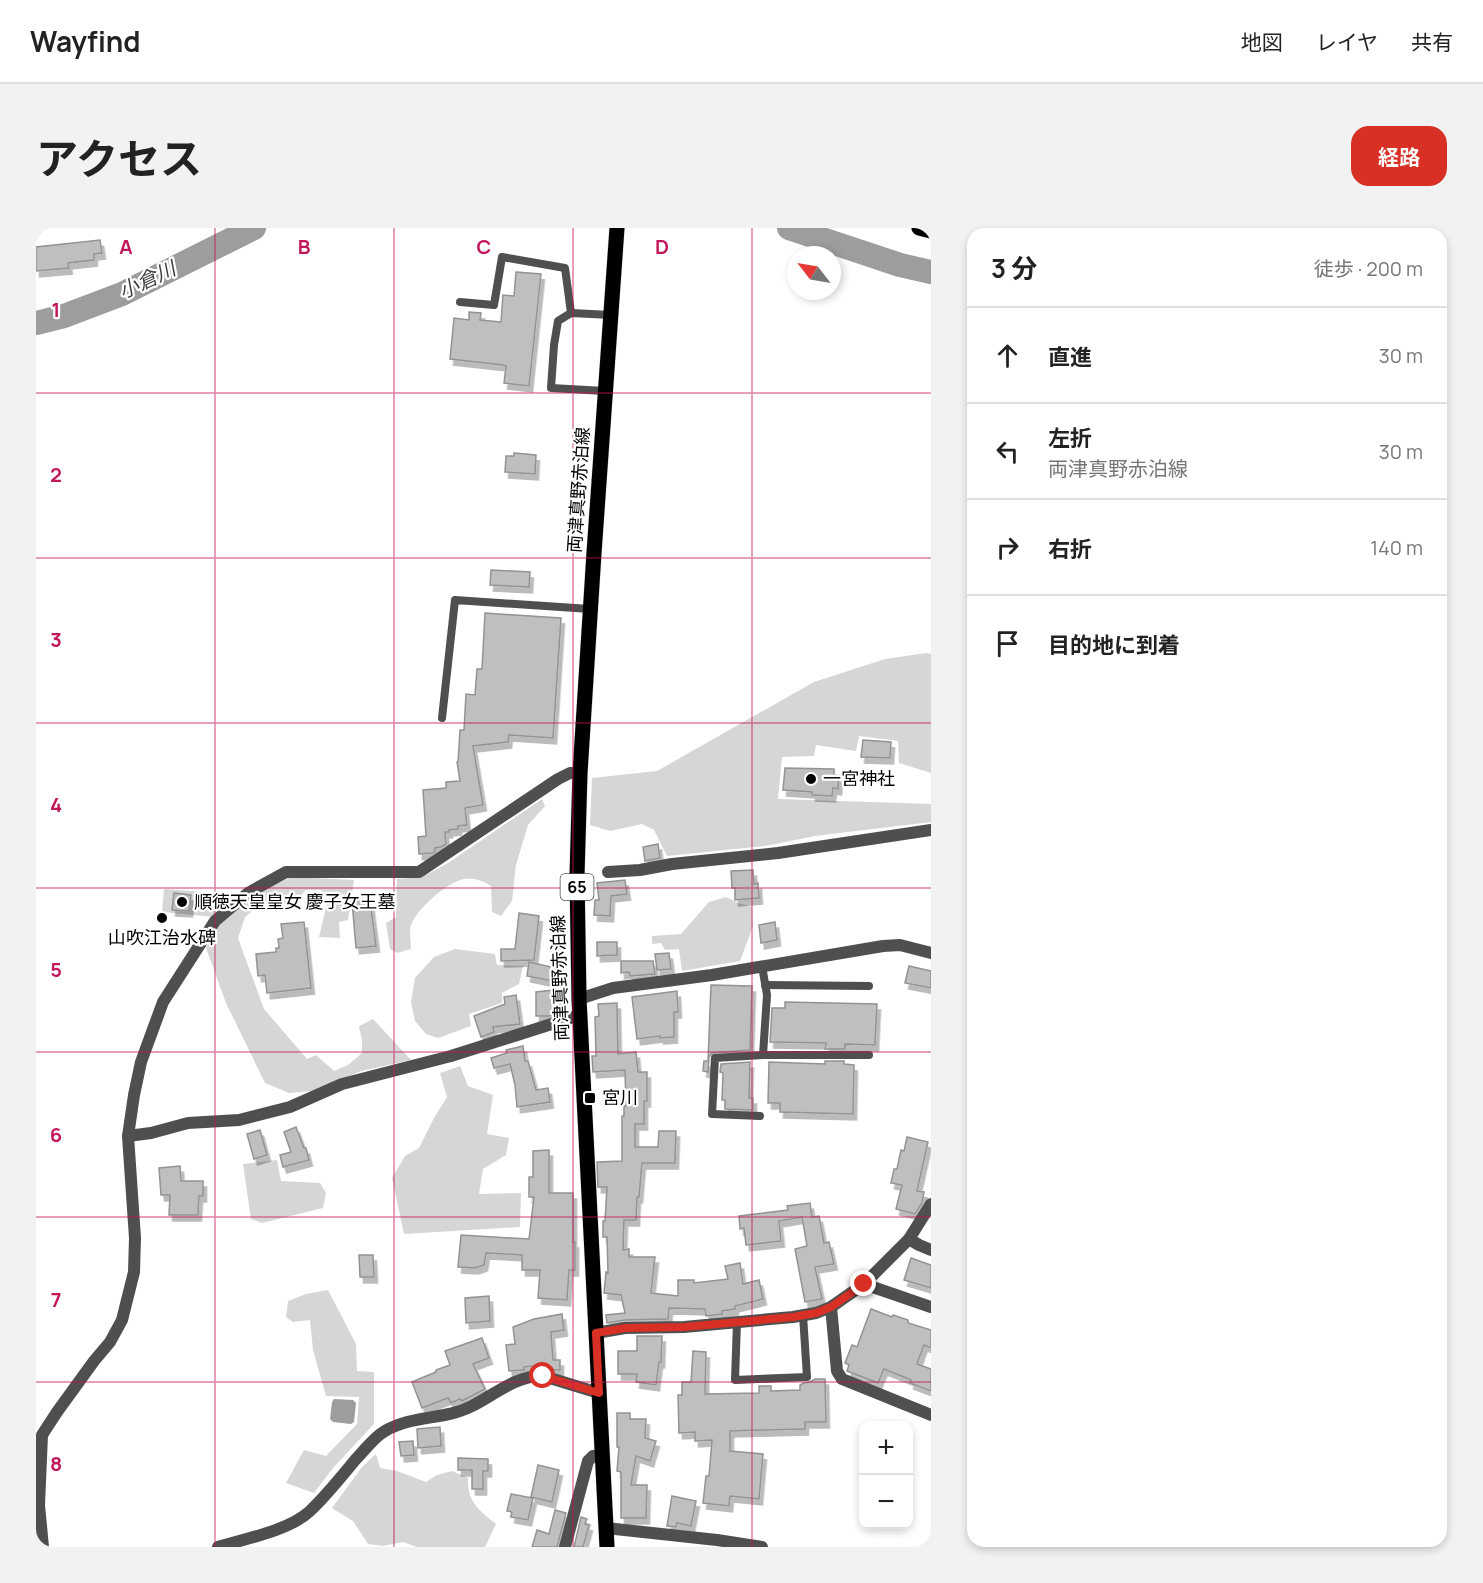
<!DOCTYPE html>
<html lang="ja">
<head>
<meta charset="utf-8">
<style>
  body { margin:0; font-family:Manrope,"Noto Sans JP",sans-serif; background:#f2f2f2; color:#222 }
  .controls { position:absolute; right:18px; bottom:18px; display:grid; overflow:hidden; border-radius:12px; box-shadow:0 3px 9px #0003 }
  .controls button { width:54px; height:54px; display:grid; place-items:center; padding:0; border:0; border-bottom:2px solid #e0e0e0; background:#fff; color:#222; font:30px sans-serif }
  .compass { position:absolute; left:751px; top:18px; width:54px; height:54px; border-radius:50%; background:#fff; box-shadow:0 3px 9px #0003; rotate:301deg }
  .stop { position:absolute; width:18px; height:18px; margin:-14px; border:4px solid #d93025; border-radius:50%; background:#fff }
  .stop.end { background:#d93025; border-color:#fff; box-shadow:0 2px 6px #0008 }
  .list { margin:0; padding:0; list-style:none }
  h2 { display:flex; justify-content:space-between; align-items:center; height:78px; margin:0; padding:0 24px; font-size:26px }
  h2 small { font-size:20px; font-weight:400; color:#767676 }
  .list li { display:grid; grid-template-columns:39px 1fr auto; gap:18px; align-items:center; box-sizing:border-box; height:96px; padding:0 24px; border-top:2px solid #e0e0e0 }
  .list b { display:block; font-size:22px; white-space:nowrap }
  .list p { margin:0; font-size:20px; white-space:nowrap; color:#767676 }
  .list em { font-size:20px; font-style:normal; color:#767676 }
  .icon { flex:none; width:33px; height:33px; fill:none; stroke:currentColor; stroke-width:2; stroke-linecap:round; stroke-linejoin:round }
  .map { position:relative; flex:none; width:895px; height:1319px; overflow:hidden; border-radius:18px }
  header { display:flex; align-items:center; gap:36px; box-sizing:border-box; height:84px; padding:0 30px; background:#fff; border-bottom:2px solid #e0e0e0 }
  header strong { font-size:28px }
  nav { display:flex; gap:33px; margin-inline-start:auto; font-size:21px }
  .intro { display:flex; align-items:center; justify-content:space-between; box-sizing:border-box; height:144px; padding:0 36px }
  h1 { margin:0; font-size:42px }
  .button { padding:15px 27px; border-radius:18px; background:#d93025; color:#fff; font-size:21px; font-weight:700 }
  main { display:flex; gap:36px; padding:0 36px }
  aside { flex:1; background:#fff; border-radius:18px; box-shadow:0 3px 9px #0003 }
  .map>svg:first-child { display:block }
</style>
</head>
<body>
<header>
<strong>Wayfind</strong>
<nav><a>地図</a><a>レイヤ</a><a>共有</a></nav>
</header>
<div class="intro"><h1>アクセス</h1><a class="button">経路</a></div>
<main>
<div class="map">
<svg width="895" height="1319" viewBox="0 0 895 1319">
  <defs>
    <filter id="shadow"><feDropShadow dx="3.5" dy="6" stdDeviation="0" flood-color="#0004"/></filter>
  </defs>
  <rect width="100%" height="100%" fill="#fff"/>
  <g fill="#d6d6d6">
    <path d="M 890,425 L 895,426 L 895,545 L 863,535 L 862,513 L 823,508 L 820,523 L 780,517 L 778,528 L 746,529 L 742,571 L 895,576 L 895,594 L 779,608 L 729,618 L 631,628 L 618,602 L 606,596 L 574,603 L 554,597 L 556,550 L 621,543 L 778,454 L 849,431 Z"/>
    <path d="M 506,571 L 509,578 L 492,597 L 480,637 L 476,673 L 465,688 L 456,684 L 455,658 C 447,653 437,649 428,651 C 411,654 381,681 375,697 C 373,704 375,714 375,721 L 361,725 L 354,721 L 350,695 L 360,689 L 361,651 L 386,649 L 412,635 Z"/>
    <path d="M 255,649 L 318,652 L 312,692 L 303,694 L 304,710 L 283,709 L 293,667 L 284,662 L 269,662 L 261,674 L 243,677 L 226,675 L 209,689 L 202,710 L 228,781 L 271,831 L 280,827 L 298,843 L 312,837 L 326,825 L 326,813 L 323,798 L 337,791 L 375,832 L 325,843 L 276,863 L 253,865 L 229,855 L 190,775 L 170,720 L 183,696 L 215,669 Z"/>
    <path d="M 128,661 L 181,665 L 179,689 L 126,684 Z"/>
    <path d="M 690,669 L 702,675 L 716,679 L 717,698 L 704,733 L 646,743 L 643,721 L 629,722 L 625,715 L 616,716 L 616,708 L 645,706 L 673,674 Z"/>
    <path d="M 419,721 L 459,726 L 461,737 L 487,738 L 483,756 L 466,765 L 466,775 L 433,786 L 435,798 L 402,810 L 390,806 L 379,793 L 375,774 L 379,750 L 398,729 Z"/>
    <path d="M 424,838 L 432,858 L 457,867 L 451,906 L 473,910 L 470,927 L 447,941 L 443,966 L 485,965 L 484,999 L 368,1006 L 356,950 L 369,928 L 383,920 L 398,890 L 411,869 L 404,845 Z"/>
    <path d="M 241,932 L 245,953 L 284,955 L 290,965 L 287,980 L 226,995 L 215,991 L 207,936 Z"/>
    <path d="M 292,1062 L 320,1116 L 321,1143 L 338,1144 L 338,1196 L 297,1240 L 278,1265 L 250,1255 L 268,1222 L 290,1228 L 321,1196 L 323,1169 L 290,1168 L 277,1122 L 274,1092 L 257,1094 L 250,1089 L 252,1073 L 270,1066 Z"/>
    <path d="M 340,1226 L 344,1240 L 361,1243 L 390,1254 L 401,1247 L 416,1243 L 432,1250 C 431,1274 443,1282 460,1296 L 449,1319 L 381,1319 L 367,1314 L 347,1318 L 332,1316 L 317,1293 L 296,1280 L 326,1239 Z"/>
  </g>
  <path fill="#9d9d9d" d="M 298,1171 L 317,1172 L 320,1175 L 318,1194 L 315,1196 L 297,1194 L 294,1191 L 296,1174 Z"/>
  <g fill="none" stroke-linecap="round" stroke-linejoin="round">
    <g stroke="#9d9d9d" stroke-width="24">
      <path d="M 753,0 L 864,37 L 895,44"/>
      <path d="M 0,95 L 28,88 L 86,66 L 218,0"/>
    </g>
  </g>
  <g fill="#bfbfbf" stroke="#939393" stroke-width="1.5" filter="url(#shadow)">
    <path d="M 64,12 L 66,25 L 58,26 L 58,32 L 32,35 L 33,40 L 0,43 L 0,19 Z"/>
    <path d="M 480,44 L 505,46 L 493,158 L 468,155 L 470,138 L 467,137 L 414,131 L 418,90 L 433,92 L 433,84 L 445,85 L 444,92 L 465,94 L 467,67 L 478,68 Z"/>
    <path d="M 478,225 L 500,227 L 499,246 L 469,244 L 470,228 L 478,228 Z"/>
    <path d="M 455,342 L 494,344 L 493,359 L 454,357 Z"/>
    <path d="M 449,385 L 525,390 L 517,510 L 473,507 L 472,514 L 437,518 L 447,577 L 429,580 L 431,597 L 422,598 L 422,601 L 413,602 L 413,604 L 409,604 L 410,616 L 405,619 L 399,620 L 399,623 L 397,625 L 383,626 L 382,609 L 390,608 L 387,562 L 410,560 L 410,554 L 424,553 L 421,534 L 422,534 L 424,502 L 428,502 L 430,466 L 439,467 L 441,441 L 446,441 Z"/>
    <path d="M 827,512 L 855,514 L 854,530 L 825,529 Z"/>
    <path d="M 749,540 L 798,541 L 798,548 L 803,548 L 802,561 L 797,560 L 796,568 L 776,567 L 776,564 L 747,562 Z"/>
    <path d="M 622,616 L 624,630 L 609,633 L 607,619 Z"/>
    <path d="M 717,642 L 718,656 L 722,655 L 723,670 L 699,672 L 699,660 L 696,660 L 695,643 Z"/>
    <path d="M 589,652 L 591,666 L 575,668 L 574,688 L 558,687 L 559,672 L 563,672 L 561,655 Z"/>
    <path d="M 138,665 L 155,667 L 153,683 L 136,682 Z"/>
    <path d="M 334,672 L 340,718 L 320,720 L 316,673 Z"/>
    <path d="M 483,685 L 503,688 L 498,732 L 465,733 L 465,721 L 479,721 Z"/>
    <path d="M 268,694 L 275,760 L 231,765 L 229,747 L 222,748 L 220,726 L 240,724 L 240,720 L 243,720 L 242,711 L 247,710 L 245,696 Z"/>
    <path d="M 739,694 L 741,712 L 725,715 L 723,697 Z"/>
    <path d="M 561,714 L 581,714 L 581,727 L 561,728 Z"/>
    <path d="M 633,725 L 635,741 L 621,742 L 619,726 Z"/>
    <path d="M 585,733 L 617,733 L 619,746 L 594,748 L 593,744 L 585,745 Z"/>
    <path d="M 493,734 L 524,741 L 521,754 L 491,748 Z"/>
    <path d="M 873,738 L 895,743 L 895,760 L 869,755 Z"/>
    <path d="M 675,757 L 716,758 L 714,822 L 676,825 L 673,829 L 672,844 L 667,843 L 668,833 L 672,833 Z"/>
    <path d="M 518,762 L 523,762 L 523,785 L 513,788 L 500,788 L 500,764 Z"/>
    <path d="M 641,763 L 642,784 L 638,784 L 638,809 L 624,810 L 624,808 L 601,811 L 596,769 Z"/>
    <path d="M 480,767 L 484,796 L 457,799 L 458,804 L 445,809 L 438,788 L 469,776 L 468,769 Z"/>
    <path d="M 749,774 L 841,776 L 839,817 L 809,816 L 809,821 L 789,821 L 790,815 L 734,814 L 736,780 L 749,780 Z"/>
    <path d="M 581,775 L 582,826 L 600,824 L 602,844 L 611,844 L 611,873 L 608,873 L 608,896 L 599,896 L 599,919 L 622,919 L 623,903 L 640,903 L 639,935 L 606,935 L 603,969 L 601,969 L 600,992 L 588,992 L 587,1022 L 593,1021 L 593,1029 L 619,1029 L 615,1065 L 642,1068 L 642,1052 L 658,1052 L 658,1055 L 692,1051 L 689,1038 L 704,1035 L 707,1056 L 723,1052 L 727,1071 L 699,1078 L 699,1081 L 686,1083 L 686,1086 L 670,1088 L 669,1081 L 633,1080 L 632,1091 L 589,1092 L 571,1095 L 570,1087 L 589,1085 L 585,1067 L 568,1065 L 570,1044 L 572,1045 L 571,1009 L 567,1009 L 567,993 L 569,993 L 571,959 L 562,959 L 561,934 L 586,933 L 586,888 L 588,888 L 588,878 L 590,878 L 589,842 L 557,844 L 556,828 L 560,828 L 559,789 L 563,788 L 562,776 Z"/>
    <path d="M 487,818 L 489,833 L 492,833 L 500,862 L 512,860 L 514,874 L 481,879 L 479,857 L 474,836 L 458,840 L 455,830 L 471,825 L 470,822 Z"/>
    <path d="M 789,833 L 808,833 L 808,836 L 818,837 L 817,886 L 744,884 L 744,875 L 732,875 L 733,834 L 789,836 Z"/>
    <path d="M 714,834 L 713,870 L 717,870 L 717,882 L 689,881 L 689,872 L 686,872 L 687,845 L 684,844 L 685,836 Z"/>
    <path d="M 260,899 L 268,920 L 270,920 L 273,932 L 247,939 L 244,927 L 255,924 L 248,904 Z"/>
    <path d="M 224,902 L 231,927 L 218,931 L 211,906 Z"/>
    <path d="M 871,909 L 892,914 L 881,963 L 888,964 L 886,975 L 879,986 L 860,981 L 866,957 L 855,955 L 858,941 L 861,941 L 865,922 L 868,923 Z"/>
    <path d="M 513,922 L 513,965 L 537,965 L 537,1014 L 539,1014 L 539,1042 L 533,1042 L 531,1072 L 502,1070 L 504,1042 L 486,1042 L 486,1027 L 450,1025 L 448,1037 L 439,1040 L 422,1039 L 425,1007 L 493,1011 L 498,969 L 493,969 L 493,949 L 497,949 L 497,923 Z"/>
    <path d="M 144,938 L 145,953 L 167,953 L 167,968 L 163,968 L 162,987 L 133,987 L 134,967 L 125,967 L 123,940 Z"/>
    <path d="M 774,975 L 776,989 L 783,988 L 788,1015 L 793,1014 L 798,1036 L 779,1039 L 786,1071 L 769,1074 L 759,1021 L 771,1018 L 766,989 L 743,993 L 745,1013 L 710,1017 L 708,1000 L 704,1001 L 703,988 L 752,982 L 751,978 Z"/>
    <path d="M 323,1027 L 337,1027 L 338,1049 L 324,1049 Z"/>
    <path d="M 875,1030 L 895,1037 L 895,1060 L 868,1052 Z"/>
    <path d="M 453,1068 L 454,1093 L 430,1095 L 429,1070 Z"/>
    <path d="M 835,1081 L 856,1089 L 857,1087 L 872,1092 L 872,1095 L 895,1102 L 895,1120 L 888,1117 L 881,1136 L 895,1141 L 895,1163 L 874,1155 L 875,1152 L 848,1141 L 842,1155 L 811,1143 L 813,1137 L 809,1135 L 816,1117 L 821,1119 Z"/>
    <path d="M 526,1086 L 528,1102 L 515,1104 L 517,1132 L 524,1132 L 524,1142 L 517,1142 L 511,1141 L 511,1137 L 488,1139 L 488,1142 L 473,1143 L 470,1117 L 479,1116 L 477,1099 L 498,1091 Z"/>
    <path d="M 601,1108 L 626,1108 L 625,1134 L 623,1134 L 620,1157 L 600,1154 L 601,1146 L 582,1146 L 582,1123 L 601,1123 Z"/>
    <path d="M 446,1110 L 453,1130 L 437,1136 L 449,1161 L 426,1173 L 424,1171 L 415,1175 L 412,1170 L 386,1180 L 376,1154 L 400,1144 L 400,1142 L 414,1137 L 409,1123 Z"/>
    <path d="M 657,1123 L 670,1124 L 669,1166 L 723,1165 L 723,1158 L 735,1158 L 735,1163 L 764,1162 L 764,1157 L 768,1155 L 774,1154 L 779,1151 L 789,1151 L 790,1194 L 769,1194 L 769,1201 L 694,1203 L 694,1223 L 727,1226 L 723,1271 L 694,1268 L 693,1278 L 667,1275 L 670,1248 L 673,1248 L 676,1212 L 659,1213 L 659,1204 L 643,1205 L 642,1167 L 646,1167 L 646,1154 L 655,1154 Z"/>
    <path d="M 581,1185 L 594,1185 L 594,1191 L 610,1191 L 609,1210 L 620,1213 L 614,1233 L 600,1228 L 595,1257 L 611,1257 L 610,1290 L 585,1290 L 585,1244 L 581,1243 L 583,1219 L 581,1219 Z"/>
    <path d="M 404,1199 L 405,1218 L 382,1220 L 381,1201 Z"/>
    <path d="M 377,1213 L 378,1227 L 365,1228 L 363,1214 Z"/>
    <path d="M 422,1230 L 452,1231 L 452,1243 L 447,1243 L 447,1261 L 436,1261 L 436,1242 L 422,1242 Z"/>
    <path d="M 502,1237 L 523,1242 L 516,1274 L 495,1269 Z"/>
    <path d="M 475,1266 L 497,1270 L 492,1292 L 475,1289 L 476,1284 L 471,1283 Z"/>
    <path d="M 636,1268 L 660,1273 L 655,1298 L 641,1295 L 640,1299 L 631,1298 Z"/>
    <path d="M 519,1282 L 530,1285 L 521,1319 L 496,1319 L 501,1302 L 513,1306 Z"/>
    <path d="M 545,1289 L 551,1291 L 549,1296 L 553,1297 L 547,1319 L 538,1319 Z"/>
  </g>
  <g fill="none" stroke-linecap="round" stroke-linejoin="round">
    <defs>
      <g id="primary">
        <path d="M 883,0 L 895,3"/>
        <path d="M 571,1319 L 543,771 L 541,647 L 544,545 L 558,325 L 581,0"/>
      </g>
    </defs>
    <use href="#primary" stroke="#dbdbdb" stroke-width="16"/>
    <g stroke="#4f4f4f" stroke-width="8">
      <path d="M 424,74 L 458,77 L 466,29 L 529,40 L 535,85"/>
      <path d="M 569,163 L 515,160 L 518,117 L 522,93 L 535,85 L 575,87"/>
      <path d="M 406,490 L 419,372 L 554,381"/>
      <path d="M 726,738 L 731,767 L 727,827 L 833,827"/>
      <path d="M 729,757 L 833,758"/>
      <path d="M 724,888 L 676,886 L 679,830 L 727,827"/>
      <path d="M 701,1094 L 699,1152 L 771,1149 L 767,1087"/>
    </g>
    <g stroke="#4f4f4f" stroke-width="12">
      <path d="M 572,644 L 604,642 L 636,636 L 742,625 L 895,602"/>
      <path d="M 543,771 L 577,760 L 676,747 L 847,718 L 864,717 L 895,725"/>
      <path d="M 92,908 L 115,905 L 152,895 L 203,892 L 254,879 L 306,856 L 415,828 L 544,787"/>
      <path d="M 873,1011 L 883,1017 L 895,1022"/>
      <path d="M 828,1056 L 895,1079"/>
      <path d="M 795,1079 L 801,1143 L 806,1151 L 895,1187"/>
      <path d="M 560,1105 L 589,1100 L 648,1099 L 757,1089 L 780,1085 L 795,1079 L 828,1056 L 873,1011 L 895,976"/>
      <path d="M 7,1319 L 3,1277 L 6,1207 L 21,1184 L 58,1133 L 74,1114 L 86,1092 L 98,1044 L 99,1010 L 92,908 L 98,867 L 105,834 L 127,774 L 179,693 L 212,665 L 250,644 L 383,644 L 522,551 L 534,545 L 544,545"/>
      <path d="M 182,1319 C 209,1311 254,1302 274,1283 C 291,1267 305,1249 320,1231 C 329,1222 338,1209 349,1203 C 376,1187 409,1192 436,1178 C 458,1167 481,1147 507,1148 L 563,1165"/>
      <path d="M 529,1319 L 552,1233 L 557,1228 L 566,1227"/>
    </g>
    <path stroke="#4f4f4f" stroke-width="12" d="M 570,1300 L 681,1312 L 726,1319"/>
    <use href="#primary" stroke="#000" stroke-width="15"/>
  </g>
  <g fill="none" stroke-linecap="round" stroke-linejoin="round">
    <path stroke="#d93025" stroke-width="8" d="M 507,1148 L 563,1165 L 560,1105 L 589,1100 L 648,1099 L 757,1089 L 780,1085 L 795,1079 L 828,1056"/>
  </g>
  <path fill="none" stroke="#c2185b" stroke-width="1.5" stroke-opacity="0.55" d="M 179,0 L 179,1319M 358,0 L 358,1319M 537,0 L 537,1319M 716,0 L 716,1319M 0,165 L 895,165M 0,330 L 895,330M 0,495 L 895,495M 0,660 L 895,660M 0,824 L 895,824M 0,989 L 895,989M 0,1154 L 895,1154"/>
  <g fill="#000" stroke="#fff" stroke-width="2">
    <circle cx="775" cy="551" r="6"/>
    <circle cx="146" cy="674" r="6"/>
    <circle cx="126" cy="690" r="6"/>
    <rect x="548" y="864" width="12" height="12" rx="3"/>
  </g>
  <g text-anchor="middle" stroke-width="4.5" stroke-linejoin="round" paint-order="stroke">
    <rect fill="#fff" stroke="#4c4c4c" stroke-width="1.5" x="524.5" y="646" width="33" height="26" rx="4.5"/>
    <g font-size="16" font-weight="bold" fill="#000">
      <text x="541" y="665">65</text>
    </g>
    <g font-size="18" fill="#000" stroke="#fff">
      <text transform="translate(543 262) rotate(-86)" y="6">両津真野赤泊線</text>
      <text transform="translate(524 750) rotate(-92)" y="6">両津真野赤泊線</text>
    </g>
    <g font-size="18" fill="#000" stroke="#fff" text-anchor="start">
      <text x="787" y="557">一宮神社</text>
      <text x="158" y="680">順徳天皇皇女 慶子女王墓</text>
      <text x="126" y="716" text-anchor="middle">山吹江治水碑</text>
      <text x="566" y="876">宮川</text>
    </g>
    <g font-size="20" font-style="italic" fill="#3e3e3e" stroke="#fff">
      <text transform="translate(111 52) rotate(-25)" y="7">小倉川</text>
    </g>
  </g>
  <g font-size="20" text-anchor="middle" font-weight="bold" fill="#c2185b" stroke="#fff" stroke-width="4.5" stroke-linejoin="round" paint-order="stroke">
    <text x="90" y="26">A</text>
    <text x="268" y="26">B</text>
    <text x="448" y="26">C</text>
    <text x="626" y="26">D</text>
    <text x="20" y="89">1</text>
    <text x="20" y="254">2</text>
    <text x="20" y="419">3</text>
    <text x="20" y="584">4</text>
    <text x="20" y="749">5</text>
    <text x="20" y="914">6</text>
    <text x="20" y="1079">7</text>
    <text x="20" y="1243">8</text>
  </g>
</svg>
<div class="controls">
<button>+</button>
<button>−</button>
</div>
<svg class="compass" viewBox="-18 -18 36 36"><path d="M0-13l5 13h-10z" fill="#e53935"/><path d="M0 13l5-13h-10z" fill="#767676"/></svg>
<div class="stop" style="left:507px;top:1148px"></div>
<div class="stop end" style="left:828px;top:1056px"></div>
</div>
<aside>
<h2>3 分<small>徒歩 · 200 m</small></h2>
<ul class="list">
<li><svg class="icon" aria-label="ahead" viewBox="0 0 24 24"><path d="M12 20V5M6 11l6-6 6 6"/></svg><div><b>直進</b></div><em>30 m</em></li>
<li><svg class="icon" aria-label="left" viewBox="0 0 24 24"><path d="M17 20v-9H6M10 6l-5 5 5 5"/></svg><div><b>左折</b><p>両津真野赤泊線</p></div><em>30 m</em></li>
<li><svg class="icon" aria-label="right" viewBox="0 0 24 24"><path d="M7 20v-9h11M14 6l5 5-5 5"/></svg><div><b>右折</b></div><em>140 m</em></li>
<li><svg class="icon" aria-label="arrive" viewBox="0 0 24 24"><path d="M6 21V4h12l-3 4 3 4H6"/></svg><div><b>目的地に到着</b></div></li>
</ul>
</aside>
</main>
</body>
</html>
